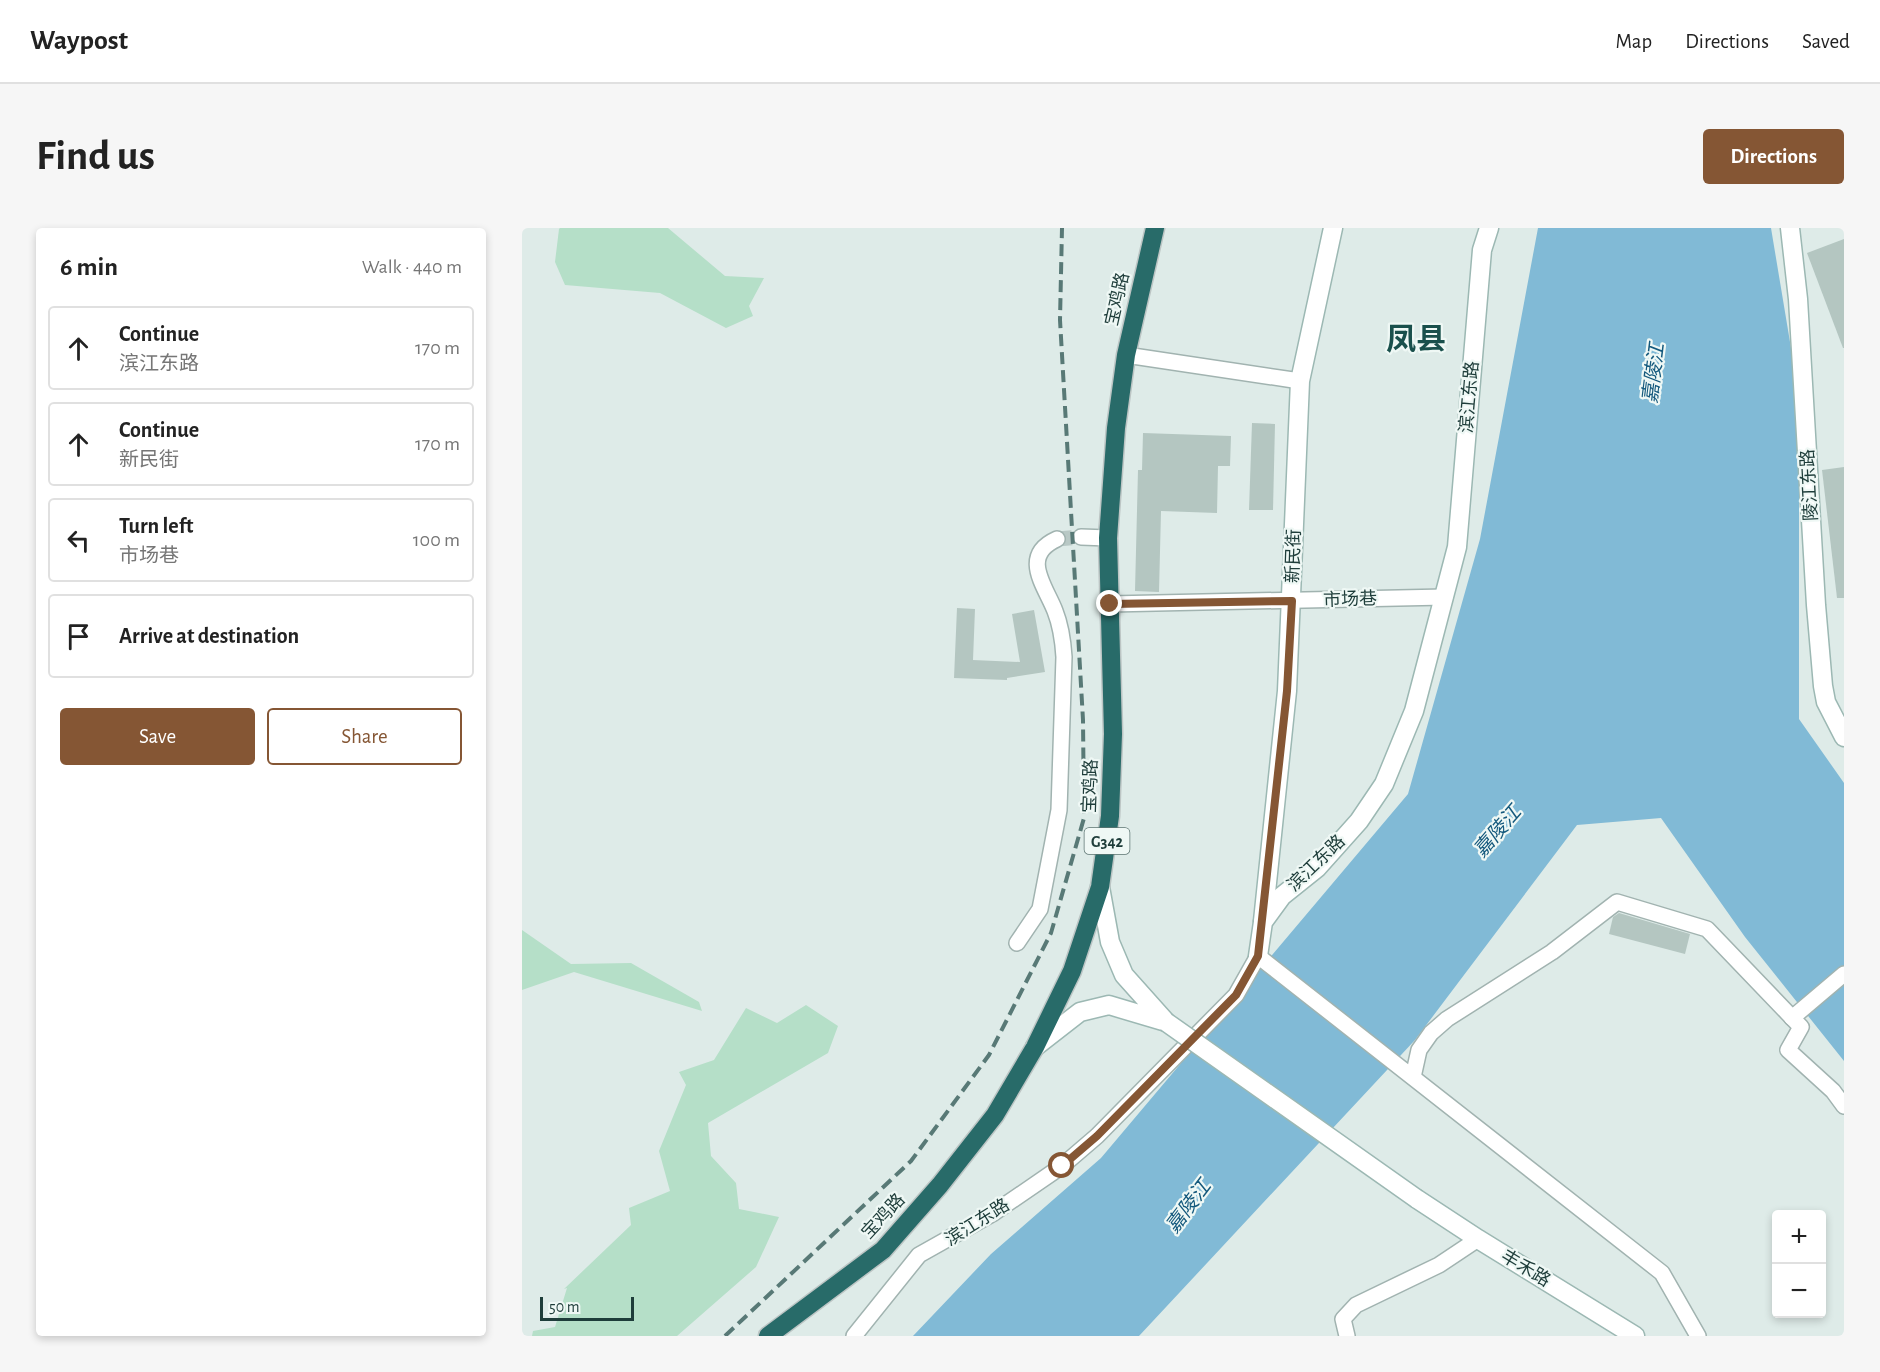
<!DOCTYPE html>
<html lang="en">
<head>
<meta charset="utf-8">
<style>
  body { margin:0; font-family:"Alegreya Sans","Noto Sans SC",sans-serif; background:#f6f6f6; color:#222 }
  .controls { position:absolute; right:18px; bottom:18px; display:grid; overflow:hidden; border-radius:6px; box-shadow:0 3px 9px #0003 }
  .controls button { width:54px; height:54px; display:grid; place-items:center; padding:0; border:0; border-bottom:2px solid #e0e0e0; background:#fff; color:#222; font:30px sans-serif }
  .scale { position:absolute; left:18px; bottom:15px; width:94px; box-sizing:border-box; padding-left:6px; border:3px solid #1e3d3a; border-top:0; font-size:16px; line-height:21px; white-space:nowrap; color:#1e3d3a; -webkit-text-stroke:4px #eff8f5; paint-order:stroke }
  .stop { position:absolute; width:18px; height:18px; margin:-14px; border:4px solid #855634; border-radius:50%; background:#fff }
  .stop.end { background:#855634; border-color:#fff; box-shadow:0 2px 6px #0008 }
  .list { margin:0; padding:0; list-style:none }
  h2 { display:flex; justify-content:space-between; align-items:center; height:78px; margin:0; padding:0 24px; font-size:26px }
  h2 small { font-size:20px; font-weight:400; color:#767676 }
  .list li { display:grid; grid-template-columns:39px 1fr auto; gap:18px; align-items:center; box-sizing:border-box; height:84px; margin:0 12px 12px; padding:0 12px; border:2px solid #e0e0e0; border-radius:6px }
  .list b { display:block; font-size:22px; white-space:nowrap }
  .list p { margin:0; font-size:20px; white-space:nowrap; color:#767676 }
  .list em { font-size:20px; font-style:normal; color:#767676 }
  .actions { display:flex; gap:12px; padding:18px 24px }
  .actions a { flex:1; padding:14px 0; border:2px solid #855634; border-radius:6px; text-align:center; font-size:21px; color:#855634 }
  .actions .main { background:#855634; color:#fff }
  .icon { flex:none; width:33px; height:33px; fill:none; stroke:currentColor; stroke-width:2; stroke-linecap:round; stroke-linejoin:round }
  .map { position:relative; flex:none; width:1322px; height:1108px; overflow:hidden; border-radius:6px }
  header { display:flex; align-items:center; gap:36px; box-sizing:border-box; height:84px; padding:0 30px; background:#fff; border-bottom:2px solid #e0e0e0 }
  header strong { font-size:28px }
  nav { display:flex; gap:33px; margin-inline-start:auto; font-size:21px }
  .intro { display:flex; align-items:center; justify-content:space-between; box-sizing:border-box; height:144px; padding:0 36px }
  h1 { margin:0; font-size:42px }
  .button { padding:15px 27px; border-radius:6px; background:#855634; color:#fff; font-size:21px; font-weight:700 }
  main { display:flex; gap:36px; padding:0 36px }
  aside { flex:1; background:#fff; border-radius:6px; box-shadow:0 3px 9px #0003 }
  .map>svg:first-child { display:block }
</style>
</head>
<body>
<header>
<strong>Waypost</strong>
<nav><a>Map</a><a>Directions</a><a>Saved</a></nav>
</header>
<div class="intro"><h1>Find us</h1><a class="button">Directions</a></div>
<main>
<aside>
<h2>6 min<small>Walk · 440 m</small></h2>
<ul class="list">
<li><svg class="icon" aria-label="ahead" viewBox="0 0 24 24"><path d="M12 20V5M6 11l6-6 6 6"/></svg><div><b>Continue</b><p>滨江东路</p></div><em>170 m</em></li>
<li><svg class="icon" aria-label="ahead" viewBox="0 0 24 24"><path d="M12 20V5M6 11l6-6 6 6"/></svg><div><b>Continue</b><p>新民街</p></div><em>170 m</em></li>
<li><svg class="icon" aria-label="left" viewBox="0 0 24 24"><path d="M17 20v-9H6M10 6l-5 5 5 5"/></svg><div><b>Turn left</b><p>市场巷</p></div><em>100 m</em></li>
<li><svg class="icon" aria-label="arrive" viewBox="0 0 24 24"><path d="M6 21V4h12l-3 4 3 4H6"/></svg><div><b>Arrive at destination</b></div></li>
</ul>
<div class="actions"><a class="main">Save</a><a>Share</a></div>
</aside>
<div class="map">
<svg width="1322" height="1108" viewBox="0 0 1322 1108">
  <rect width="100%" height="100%" fill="#deebe8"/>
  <g fill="#b5dfc8">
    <path d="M 38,0 L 146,0 L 203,48 L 242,50 L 227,78 L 231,88 L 204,100 L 138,65 L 43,57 L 33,34 L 37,1 Z"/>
    <path d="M 0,702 L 49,736 L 109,735 L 177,774 L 180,783 L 52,744 L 0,762 Z"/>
    <path d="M 284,777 L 316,798 L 306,825 L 186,895 L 189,928 L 214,955 L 217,981 L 257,989 L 234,1039 L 155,1108 L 10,1108 L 11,1103 L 33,1099 L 45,1060 L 42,1061 L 109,997 L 107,980 L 148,963 L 137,923 L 164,857 L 157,844 L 192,832 L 224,780 L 255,795 Z"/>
  </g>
  <path fill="#81bad6" d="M 1016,0 L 1249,0 L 1277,168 L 1277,491 L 1322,555 L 1322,833 L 1223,709 L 1139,590 L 1055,597 L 893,812 L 617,1108 L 391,1108 L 469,1026 L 579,930 L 886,566 L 958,311 Z"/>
  <g fill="#b4c6c1">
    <path d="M 1322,11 L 1322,120 L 1321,120 L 1285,25 Z"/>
    <path d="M 730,195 L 753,196 L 751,282 L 727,282 Z"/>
    <path d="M 621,205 L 709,208 L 708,238 L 696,238 L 695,285 L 639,283 L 637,364 L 613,363 L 616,242 L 620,242 Z"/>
    <path d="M 1322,239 L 1322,370 L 1315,370 L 1300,242 Z"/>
    <path d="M 435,380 L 453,381 L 451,432 L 498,434 L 490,386 L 512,382 L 523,444 L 485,450 L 485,452 L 432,450 Z"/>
    <path d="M 1097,685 L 1168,706 L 1163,726 L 1087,706 L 1091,689 Z"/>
  </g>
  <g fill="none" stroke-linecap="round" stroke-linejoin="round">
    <path stroke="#b8c8c5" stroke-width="15" stroke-dasharray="15 8" stroke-linecap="butt" d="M 535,311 L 559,309"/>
    <defs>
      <g id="street">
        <path d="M 604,127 L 778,153"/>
        <path d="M 559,309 L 586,310"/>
        <path d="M 588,376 L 923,369"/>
        <path d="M 495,715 L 518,681 L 537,582 L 542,429 C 541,413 539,398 533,383 C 524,359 497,328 535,311"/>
        <path d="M 1270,790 L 1322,746"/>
        <path d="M 891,849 L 897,822 L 909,805 L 925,791 L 1030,724 L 1095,674 L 1185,701 L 1279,799 L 1266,822 L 1311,863 L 1322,878"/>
        <path d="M 332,1108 L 397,1027 L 470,986 L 540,938 L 575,908 L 714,767 L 736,728 L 1140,1045 L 1176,1108"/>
        <path d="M 825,1108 L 821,1091 L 834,1077 L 917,1037 L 956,1011"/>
      </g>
      <g id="secondary">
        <path d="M 1268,0 L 1276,71 L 1294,377 L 1301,458 L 1304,474 L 1322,509"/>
        <path d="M 741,693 L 765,463 L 778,153 L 811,0"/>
        <path d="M 736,728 L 741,694 L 760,668 L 795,640 L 837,593 L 862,556 L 892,483 L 935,319 L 960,22 L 967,0"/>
        <path d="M 513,819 L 558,784 L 587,777 L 644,794 L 602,747 L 588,714 L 578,659"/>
        <path d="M 895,971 L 956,1011 L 1113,1108"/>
      </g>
      <path id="highway" d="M 246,1108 L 361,1022 L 418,957 L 473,887 L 513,819 L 550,743 L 578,659 L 588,588 L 591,506 L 586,310 L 594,200 L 604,127 L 633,0"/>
    </defs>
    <use href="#street" stroke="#a1b3b0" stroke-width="18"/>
    <use href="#secondary" stroke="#9cb8b3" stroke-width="21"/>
    <use href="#highway" stroke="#bcc5c4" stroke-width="21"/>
    <use href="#street" stroke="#fff" stroke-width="15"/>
    <use href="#secondary" stroke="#fff" stroke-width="18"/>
    <use href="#highway" stroke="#286b69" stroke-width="18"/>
    <path stroke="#587976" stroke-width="4" stroke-dasharray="12 6" stroke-linecap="butt" d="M 203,1108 L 389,933 L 467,827 L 529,705 L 562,590 L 561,492 L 538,92 L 540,0"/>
    <defs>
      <path id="secondary-bridge" d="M 644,794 L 895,971"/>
    </defs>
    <use href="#secondary-bridge" stroke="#9cb8b3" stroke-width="21" stroke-linecap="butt"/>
    <use href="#secondary-bridge" stroke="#fff" stroke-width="18"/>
  </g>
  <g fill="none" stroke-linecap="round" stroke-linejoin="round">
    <path stroke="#855634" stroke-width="8" d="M 540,938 L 575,908 L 714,767 L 736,728 L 765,463 L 770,373 L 588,376"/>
  </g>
  <g text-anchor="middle" stroke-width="4.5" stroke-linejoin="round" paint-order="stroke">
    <rect fill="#eff8f5" stroke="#5d7572" stroke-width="1.5" x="562.5" y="600" width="45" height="26" rx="4.5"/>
    <g font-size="16" font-weight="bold" fill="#1e3d3a">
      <text x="585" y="619">G342</text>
    </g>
    <g font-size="18" fill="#1e3d3a" stroke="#eff8f5">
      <text transform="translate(595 71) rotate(-77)" y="6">宝鸡路</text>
      <text transform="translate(947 169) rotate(-85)" y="6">滨江东路</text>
      <text transform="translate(1287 257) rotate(-93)" y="6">陵江东路</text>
      <text transform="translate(771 328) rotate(-88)" y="6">新民街</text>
      <text transform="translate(828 371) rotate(-2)" y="6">市场巷</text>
      <text transform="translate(568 558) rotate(-88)" y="6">宝鸡路</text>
      <text transform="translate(794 635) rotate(-44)" y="6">滨江东路</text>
      <text transform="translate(361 988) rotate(-47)" y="6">宝鸡路</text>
      <text transform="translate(455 994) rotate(-32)" y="6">滨江东路</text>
      <text transform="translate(1004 1040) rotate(31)" y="6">丰禾路</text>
    </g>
    <g font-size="20" font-style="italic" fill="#14597d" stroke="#eff8f5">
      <text transform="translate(1131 145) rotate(-83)" y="7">嘉陵江</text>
      <text transform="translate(975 603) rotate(-49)" y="7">嘉陵江</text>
      <text transform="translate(666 978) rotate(-53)" y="7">嘉陵江</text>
    </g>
    <g font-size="30" font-weight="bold" fill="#19504c" stroke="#eff8f5">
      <text x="894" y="121">凤县</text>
    </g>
  </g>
</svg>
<div class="controls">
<button>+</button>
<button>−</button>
</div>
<div class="scale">50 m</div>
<div class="stop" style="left:540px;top:938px"></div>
<div class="stop end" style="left:588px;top:376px"></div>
</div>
</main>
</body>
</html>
